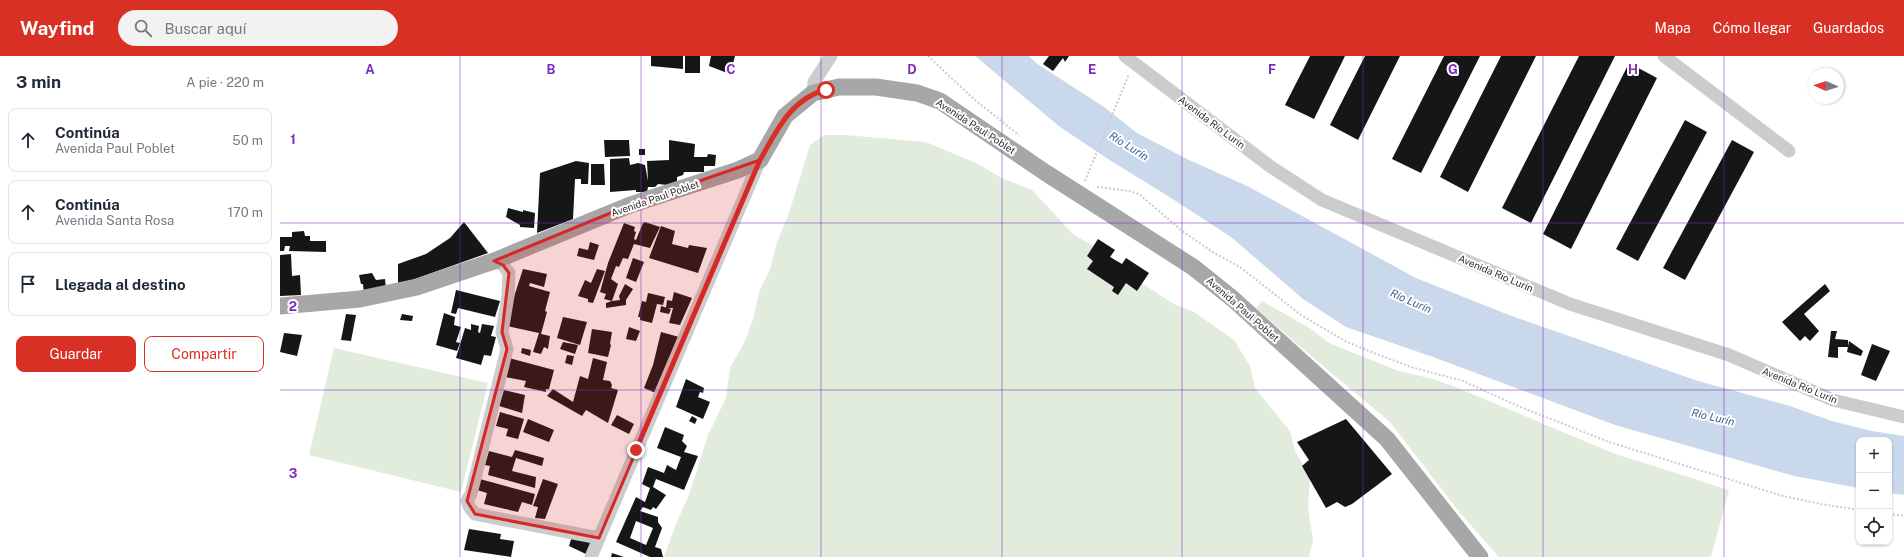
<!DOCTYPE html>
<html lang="es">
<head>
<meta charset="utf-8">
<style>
  body { margin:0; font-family:"Public Sans",sans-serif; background:#f2f2f3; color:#1f2937 }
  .controls { position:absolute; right:12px; bottom:12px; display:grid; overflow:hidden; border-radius:8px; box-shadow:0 1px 3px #0004 }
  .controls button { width:36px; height:36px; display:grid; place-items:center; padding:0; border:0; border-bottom:1px solid #e0e1e3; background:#fff; color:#1f2937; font:20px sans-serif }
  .compass { position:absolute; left:1528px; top:12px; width:36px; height:36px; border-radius:50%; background:#fff; box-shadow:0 1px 3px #0004; rotate:273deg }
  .stop { position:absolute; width:12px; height:12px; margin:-9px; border:3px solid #d93025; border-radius:50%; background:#fff }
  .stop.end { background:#d93025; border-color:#fff; box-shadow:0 1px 4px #0008 }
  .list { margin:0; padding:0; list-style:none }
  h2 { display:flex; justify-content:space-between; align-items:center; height:52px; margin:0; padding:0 16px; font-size:17px }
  h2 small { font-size:13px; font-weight:400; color:#747a83 }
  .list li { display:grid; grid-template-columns:26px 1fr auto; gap:12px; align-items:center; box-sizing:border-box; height:64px; margin:0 8px 8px; padding:0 8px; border:1px solid #e0e1e3; border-radius:8px }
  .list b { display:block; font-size:15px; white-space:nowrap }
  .list p { margin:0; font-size:13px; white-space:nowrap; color:#747a83 }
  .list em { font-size:13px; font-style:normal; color:#747a83 }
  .actions { display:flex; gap:8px; padding:12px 16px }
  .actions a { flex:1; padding:9px 0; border:1px solid #d93025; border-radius:8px; text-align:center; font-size:14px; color:#d93025 }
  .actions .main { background:#d93025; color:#fff }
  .icon { flex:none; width:22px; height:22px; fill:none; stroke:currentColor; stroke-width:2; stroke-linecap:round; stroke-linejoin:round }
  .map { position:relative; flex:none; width:1624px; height:501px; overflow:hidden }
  header { display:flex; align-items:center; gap:24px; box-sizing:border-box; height:56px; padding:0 20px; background:#d93025; color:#fff }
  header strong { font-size:19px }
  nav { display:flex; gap:22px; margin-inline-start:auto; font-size:14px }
  .search { width:280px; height:36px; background:#f2f2f3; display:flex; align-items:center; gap:10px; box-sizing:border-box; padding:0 14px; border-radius:22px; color:#747a83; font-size:15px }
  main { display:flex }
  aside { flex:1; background:#fff }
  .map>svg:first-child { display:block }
</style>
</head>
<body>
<header>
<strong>Wayfind</strong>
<div class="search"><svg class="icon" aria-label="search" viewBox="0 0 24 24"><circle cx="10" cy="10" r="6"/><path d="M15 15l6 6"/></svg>Buscar aquí</div>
<nav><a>Mapa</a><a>Cómo llegar</a><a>Guardados</a></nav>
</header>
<main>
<aside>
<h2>3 min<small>A pie · 220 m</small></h2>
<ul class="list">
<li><svg class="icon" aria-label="ahead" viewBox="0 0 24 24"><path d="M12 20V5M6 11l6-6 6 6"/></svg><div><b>Continúa</b><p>Avenida Paul Poblet</p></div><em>50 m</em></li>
<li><svg class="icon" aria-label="ahead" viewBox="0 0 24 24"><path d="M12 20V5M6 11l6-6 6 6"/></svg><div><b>Continúa</b><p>Avenida Santa Rosa</p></div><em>170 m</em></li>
<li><svg class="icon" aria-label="arrive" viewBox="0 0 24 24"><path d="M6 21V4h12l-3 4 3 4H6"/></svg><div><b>Llegada al destino</b></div></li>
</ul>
<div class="actions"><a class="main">Guardar</a><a>Compartir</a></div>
</aside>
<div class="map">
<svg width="1624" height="501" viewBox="0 0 1624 501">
  <rect width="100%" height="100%" fill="#fff"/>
  <g fill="#e2ecdd">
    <path d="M 544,79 L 565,79 L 646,86 L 698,108 L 722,122 L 752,134 L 793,178 L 831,200 L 841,214 L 894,248 L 914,256 L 954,284 L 970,310 L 975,332 L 1010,375 L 1015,395 L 1030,420 L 1028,452 L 1033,484 L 1029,501 L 384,501 L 396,468 L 410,436 L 428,379 L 446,342 L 450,312 L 465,285 L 474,260 L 479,236 L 491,211 L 496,189 L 509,157 L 530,89 Z"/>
    <path d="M 982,245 L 1031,273 L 1049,287 L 1119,315 L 1153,323 L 1173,330 L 1333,397 L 1449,434 L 1431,501 L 1219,501 L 1180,457 L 1110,366 L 1018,289 L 976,252 Z"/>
    <path d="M 54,292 L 208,327 L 181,436 L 29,399 Z"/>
  </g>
  <path fill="#cad8eb" d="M 695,0 L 749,0 L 756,7 L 824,51 L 857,77 L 907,103 L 967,130 L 1136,222 L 1229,259 L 1418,325 L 1510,350 L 1552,365 L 1592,375 L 1624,380 L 1624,439 L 1609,437 L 1609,384 L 1579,384 L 1579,432 L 1514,420 L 1335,369 L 1153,301 L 1066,271 L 1023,243 L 951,181 L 891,142 L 828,103 L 780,71 Z"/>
  <g fill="#161616" fill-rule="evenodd">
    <path d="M 371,0 L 403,0 L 403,13 L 371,10 Z"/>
    <rect x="405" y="0" width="15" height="17"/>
    <path d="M 431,0 L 455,0 L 450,18 L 429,10 Z"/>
    <path d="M 769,0 L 789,0 L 785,6 L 783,2 L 773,15 L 763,8 Z"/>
    <path d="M 1030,0 L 1065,0 L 1034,63 L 1005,49 Z"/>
    <path d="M 1085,0 L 1120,0 L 1078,84 L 1050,69 Z"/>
    <path d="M 1164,0 L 1200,0 L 1141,117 L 1112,103 Z"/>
    <path d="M 1221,0 L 1256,0 L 1188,136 L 1160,121 Z"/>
    <path d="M 1299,0 L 1335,0 L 1251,167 L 1222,152 Z"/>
    <path d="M 1349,7 L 1377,22 L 1291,193 L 1263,178 Z"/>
    <path d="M 1405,64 L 1427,76 L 1358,205 L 1336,193 Z"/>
    <path d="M 324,84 L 349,84 L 350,100 L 325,101 Z"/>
    <path d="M 389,84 L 415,88 L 414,101 L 427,101 L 428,98 L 436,99 L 435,110 L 424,110 L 424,116 L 404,116 L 403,119 L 397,121 L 397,130 L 378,128 L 375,131 L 368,131 L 367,136 L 356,136 L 356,134 L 330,136 L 330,103 L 349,102 L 350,109 L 358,107 L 365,109 L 368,125 L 367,105 L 389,104 Z"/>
    <path d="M 1452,84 L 1474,96 L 1405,224 L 1383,212 Z"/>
    <rect x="359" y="93" width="6" height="6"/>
    <path d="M 296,105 L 309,107 L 308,128 L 301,128 L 301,123 L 295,123 L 293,163 L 257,177 L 260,117 Z"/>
    <path d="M 311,108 L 324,108 L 325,129 L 311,129 Z"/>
    <path d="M 228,152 L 243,156 L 243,154 L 255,157 L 254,172 L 240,171 L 240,169 L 226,161 Z"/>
    <path d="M 184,166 L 208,197 L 118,229 L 118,208 L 146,198 L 170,182 Z"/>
    <path d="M 365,166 L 380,171 L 370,192 L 354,188 L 348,203 L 343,202 L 339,211 L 336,210 L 331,223 L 338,228 L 332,245 L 340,244 L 339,240 L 345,228 L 353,233 L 346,244 L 346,249 L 326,252 L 326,247 L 332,245 L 324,243 L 326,238 L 320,236 L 328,207 L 344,167 L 355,171 L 354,175 L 356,176 L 354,183 L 356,184 L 363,167 Z"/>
    <path d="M 381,170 L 395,175 L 392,188 L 408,192 L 409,189 L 427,192 L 418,217 L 369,202 Z"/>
    <path d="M 24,175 L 25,180 L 30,180 L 30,185 L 46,185 L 46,196 L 9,195 L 10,190 L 5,190 L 4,195 L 0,195 L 0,181 L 12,181 L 12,176 Z"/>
    <path d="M 818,183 L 835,194 L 830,201 L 842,208 L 846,202 L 869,217 L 857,235 L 846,227 L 838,239 L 832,235 L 834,231 L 807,213 L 813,205 L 807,200 Z"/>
    <path d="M 310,186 L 319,189 L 314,204 L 297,200 L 299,192 L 308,194 Z"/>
    <path d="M 11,198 L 12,220 L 20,219 L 21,239 L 0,240 L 0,199 Z"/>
    <path d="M 353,202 L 364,206 L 356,226 L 346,222 Z"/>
    <path d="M 243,213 L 267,218 L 264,231 L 250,227 L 249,230 L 270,236 L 265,255 L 267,256 L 261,278 L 270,280 L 268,293 L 264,291 L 261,298 L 253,296 L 259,277 L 227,270 L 232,247 Z"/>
    <path d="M 317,213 L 325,215 L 313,247 L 308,246 L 308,243 L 298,240 L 305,224 L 311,227 Z"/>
    <path d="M 92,217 L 96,224 L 105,223 L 106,233 L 84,238 L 83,228 L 81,228 L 79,219 Z"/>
    <path d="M 1545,228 L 1550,235 L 1524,258 L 1539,275 L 1530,285 L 1525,280 L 1520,285 L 1502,266 Z"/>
    <path d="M 176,234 L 220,245 L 215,261 L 178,252 L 176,258 L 171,257 Z"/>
    <path d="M 394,236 L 412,242 L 400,269 L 389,267 L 393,252 L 386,252 L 387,244 L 392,245 Z"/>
    <path d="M 368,237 L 385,241 L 383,249 L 377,248 L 372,267 L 360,264 L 360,261 L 358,261 L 362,245 L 366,246 Z"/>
    <path d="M 381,250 L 391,253 L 389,258 L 380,256 Z"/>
    <path d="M 164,257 L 175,261 L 174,269 L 181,271 L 176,286 L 180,287 L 177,295 L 156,289 Z"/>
    <path d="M 66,258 L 76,259 L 71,285 L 61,284 Z"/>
    <path d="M 122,258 L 133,260 L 132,265 L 120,264 Z"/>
    <path d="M 283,261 L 307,266 L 300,289 L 277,282 Z"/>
    <path d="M 191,268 L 199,270 L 198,276 L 200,277 L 202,268 L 214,270 L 211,280 L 216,281 L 211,300 L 204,299 L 201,309 L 176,302 L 185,272 L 191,274 Z"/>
    <path d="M 349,271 L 360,275 L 356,285 L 346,283 Z"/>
    <path d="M 312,273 L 332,276 L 330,288 L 331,289 L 328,301 L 308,297 Z"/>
    <path d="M 1551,275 L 1557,275 L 1555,283 L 1568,284 L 1568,291 L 1558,291 L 1558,302 L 1548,301 Z"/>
    <path d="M 381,276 L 399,281 L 378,338 L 364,332 L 373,309 Z"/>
    <path d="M 4,277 L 22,279 L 17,300 L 0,296 Z"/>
    <path d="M 1569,285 L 1583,295 L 1581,300 L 1567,296 Z"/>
    <path d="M 283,286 L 298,289 L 295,298 L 280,293 Z"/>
    <path d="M 1592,288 L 1610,295 L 1596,325 L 1581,319 Z"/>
    <path d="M 242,292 L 251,294 L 250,300 L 241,297 Z"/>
    <path d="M 287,299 L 294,300 L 292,309 L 285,307 Z"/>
    <path d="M 229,302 L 274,314 L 269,333 L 266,333 L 266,336 L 244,331 L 246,325 L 225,321 Z"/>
    <path d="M 313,302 L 327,306 L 323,324 L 330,325 L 332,329 L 331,332 L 338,334 L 328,367 L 306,354 L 302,360 L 267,340 L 273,333 L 293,346 L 300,320 L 308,323 Z"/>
    <path d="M 406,323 L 424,332 L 423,337 L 420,336 L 418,341 L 430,346 L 423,363 L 396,351 Z"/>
    <path d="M 224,334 L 245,339 L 242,357 L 219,350 Z"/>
    <path d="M 220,356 L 244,363 L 238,383 L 226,380 L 228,373 L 216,370 Z"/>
    <path d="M 337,359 L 354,368 L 349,378 L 331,369 Z"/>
    <path d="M 412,360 L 417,363 L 415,368 L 409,365 Z"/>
    <path d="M 248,363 L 274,374 L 269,386 L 243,376 Z"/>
    <path d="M 1066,363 L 1112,418 L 1072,448 L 1065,451 L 1057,446 L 1046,452 L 1022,410 L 1029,404 L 1017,386 Z"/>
    <path d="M 385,371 L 404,379 L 402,385 L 407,390 L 404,396 L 418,400 L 404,434 L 376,423 L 373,431 L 386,439 L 376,453 L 373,451 L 371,454 L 363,451 L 360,455 L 378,461 L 378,466 L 382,472 L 375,491 L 381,493 L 383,501 L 370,501 L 336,486 L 356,441 L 365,446 L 370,432 L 362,428 L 368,411 L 384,417 L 387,409 L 396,414 L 401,401 L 377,392 ZM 356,465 L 373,472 L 366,489 L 350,482 Z"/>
    <path d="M 235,394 L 264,402 L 262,410 L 236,402 L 232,415 L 256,421 L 255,432 L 208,419 L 210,410 L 205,409 L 209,395 L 232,401 Z"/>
    <path d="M 200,423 L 255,438 L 252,449 L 242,446 L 238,456 L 204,448 L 207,437 L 197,434 Z"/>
    <path d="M 263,423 L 278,428 L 265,463 L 255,462 L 258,451 L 253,450 Z"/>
    <path d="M 189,473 L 221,478 L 220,483 L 234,485 L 231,501 L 184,494 Z"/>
    <path d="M 292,480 L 312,483 L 308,499 L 289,490 Z"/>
    <path d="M 332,497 L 344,501 L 331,501 Z"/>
  </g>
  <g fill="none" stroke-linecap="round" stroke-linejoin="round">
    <g stroke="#ccc" stroke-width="2" stroke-dasharray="2 2" stroke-linecap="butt">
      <path d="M 648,0 L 696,45 L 739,79"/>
      <path d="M 805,125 L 849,18"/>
      <path d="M 817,131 L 849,135 L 859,138 L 901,174 L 934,197 L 960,211 L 1021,259 L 1065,285 L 1089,295 L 1131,311 L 1183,325 L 1238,350 L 1329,386 L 1503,440 L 1541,448 L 1579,454"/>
      <path d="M 1609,458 L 1624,460"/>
    </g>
    <g stroke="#ccc" stroke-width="13">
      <path d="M 845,0 L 991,111 L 1042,144 L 1290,248 L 1449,299 L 1553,344 L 1624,361"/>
      <path d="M 1384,0 L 1509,95"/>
      <path d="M 533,37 L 534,26 L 551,0"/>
      <path d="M 214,205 L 223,209 L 229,217 L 228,240 L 222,276 L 227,293 L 191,438 L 187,445 L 190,452 L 195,458 L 319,482"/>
      <path d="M 311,501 L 480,104"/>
    </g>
    <path stroke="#a7a7a7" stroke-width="17" d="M 0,250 L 80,243 L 137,231 L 214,205 L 350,149 L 458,114 L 480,104 L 505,60 L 533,37 L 559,31 L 596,31 L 637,37 L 660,45 L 766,117 L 913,211 L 953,243 L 1107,383 L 1200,501"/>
  </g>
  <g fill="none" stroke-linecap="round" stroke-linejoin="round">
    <path stroke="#d93025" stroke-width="5" d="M 356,394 L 480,104 C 496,76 511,42 546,34"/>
  </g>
  <path fill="#d62828" fill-opacity="0.2" stroke="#d62828" stroke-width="3" stroke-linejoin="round" d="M 480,104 L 319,482 L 195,458 L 187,445 L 227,293 L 222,276 L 229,217 L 223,209 L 214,205 L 350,149 Z"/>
  <path fill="none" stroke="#7b2cbf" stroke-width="1" stroke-opacity="0.55" d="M 180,0 L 180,501M 361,0 L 361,501M 541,0 L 541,501M 722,0 L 722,501M 902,0 L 902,501M 1083,0 L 1083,501M 1263,0 L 1263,501M 1444,0 L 1444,501M 0,167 L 1624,167M 0,334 L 1624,334"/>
  <g text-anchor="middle" stroke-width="4" stroke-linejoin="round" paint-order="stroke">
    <g font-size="10" fill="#2f2f2f" stroke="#fff">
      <text transform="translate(932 66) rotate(37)" y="4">Avenida Río Lurín</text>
      <text transform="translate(696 70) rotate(33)" y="4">Avenida Paul Poblet</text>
      <text transform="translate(375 142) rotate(-19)" y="4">Avenida Paul Poblet</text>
      <text transform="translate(1216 217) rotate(23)" y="4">Avenida Río Lurín</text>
      <text transform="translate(963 253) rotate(41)" y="4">Avenida Paul Poblet</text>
      <text transform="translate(1520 329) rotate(22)" y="4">Avenida Río Lurín</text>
    </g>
    <g font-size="11" font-style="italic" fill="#3f608f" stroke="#fff">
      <text transform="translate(849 90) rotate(32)" y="4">Río Lurín</text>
      <text transform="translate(1131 245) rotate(24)" y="4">Río Lurín</text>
      <text transform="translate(1433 361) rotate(13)" y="4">Río Lurín</text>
    </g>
  </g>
  <g font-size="13" text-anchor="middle" font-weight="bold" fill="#7b2cbf" stroke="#fff" stroke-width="4" stroke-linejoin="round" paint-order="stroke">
    <text x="90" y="18">A</text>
    <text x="271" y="18">B</text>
    <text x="451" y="18">C</text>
    <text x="632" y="18">D</text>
    <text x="812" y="18">E</text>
    <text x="992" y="18">F</text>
    <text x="1173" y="18">G</text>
    <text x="1353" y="18">H</text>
    <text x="13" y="88">1</text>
    <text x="13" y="255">2</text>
    <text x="13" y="422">3</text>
  </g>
</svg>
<div class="controls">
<button>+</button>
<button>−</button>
<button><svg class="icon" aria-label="locate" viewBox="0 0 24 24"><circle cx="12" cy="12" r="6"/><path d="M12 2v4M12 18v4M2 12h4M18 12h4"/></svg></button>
</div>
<svg class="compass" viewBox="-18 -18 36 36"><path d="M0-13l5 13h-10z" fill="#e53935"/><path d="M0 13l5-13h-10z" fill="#747a83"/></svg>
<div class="stop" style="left:546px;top:34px"></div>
<div class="stop end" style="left:356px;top:394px"></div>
</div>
</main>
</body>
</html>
